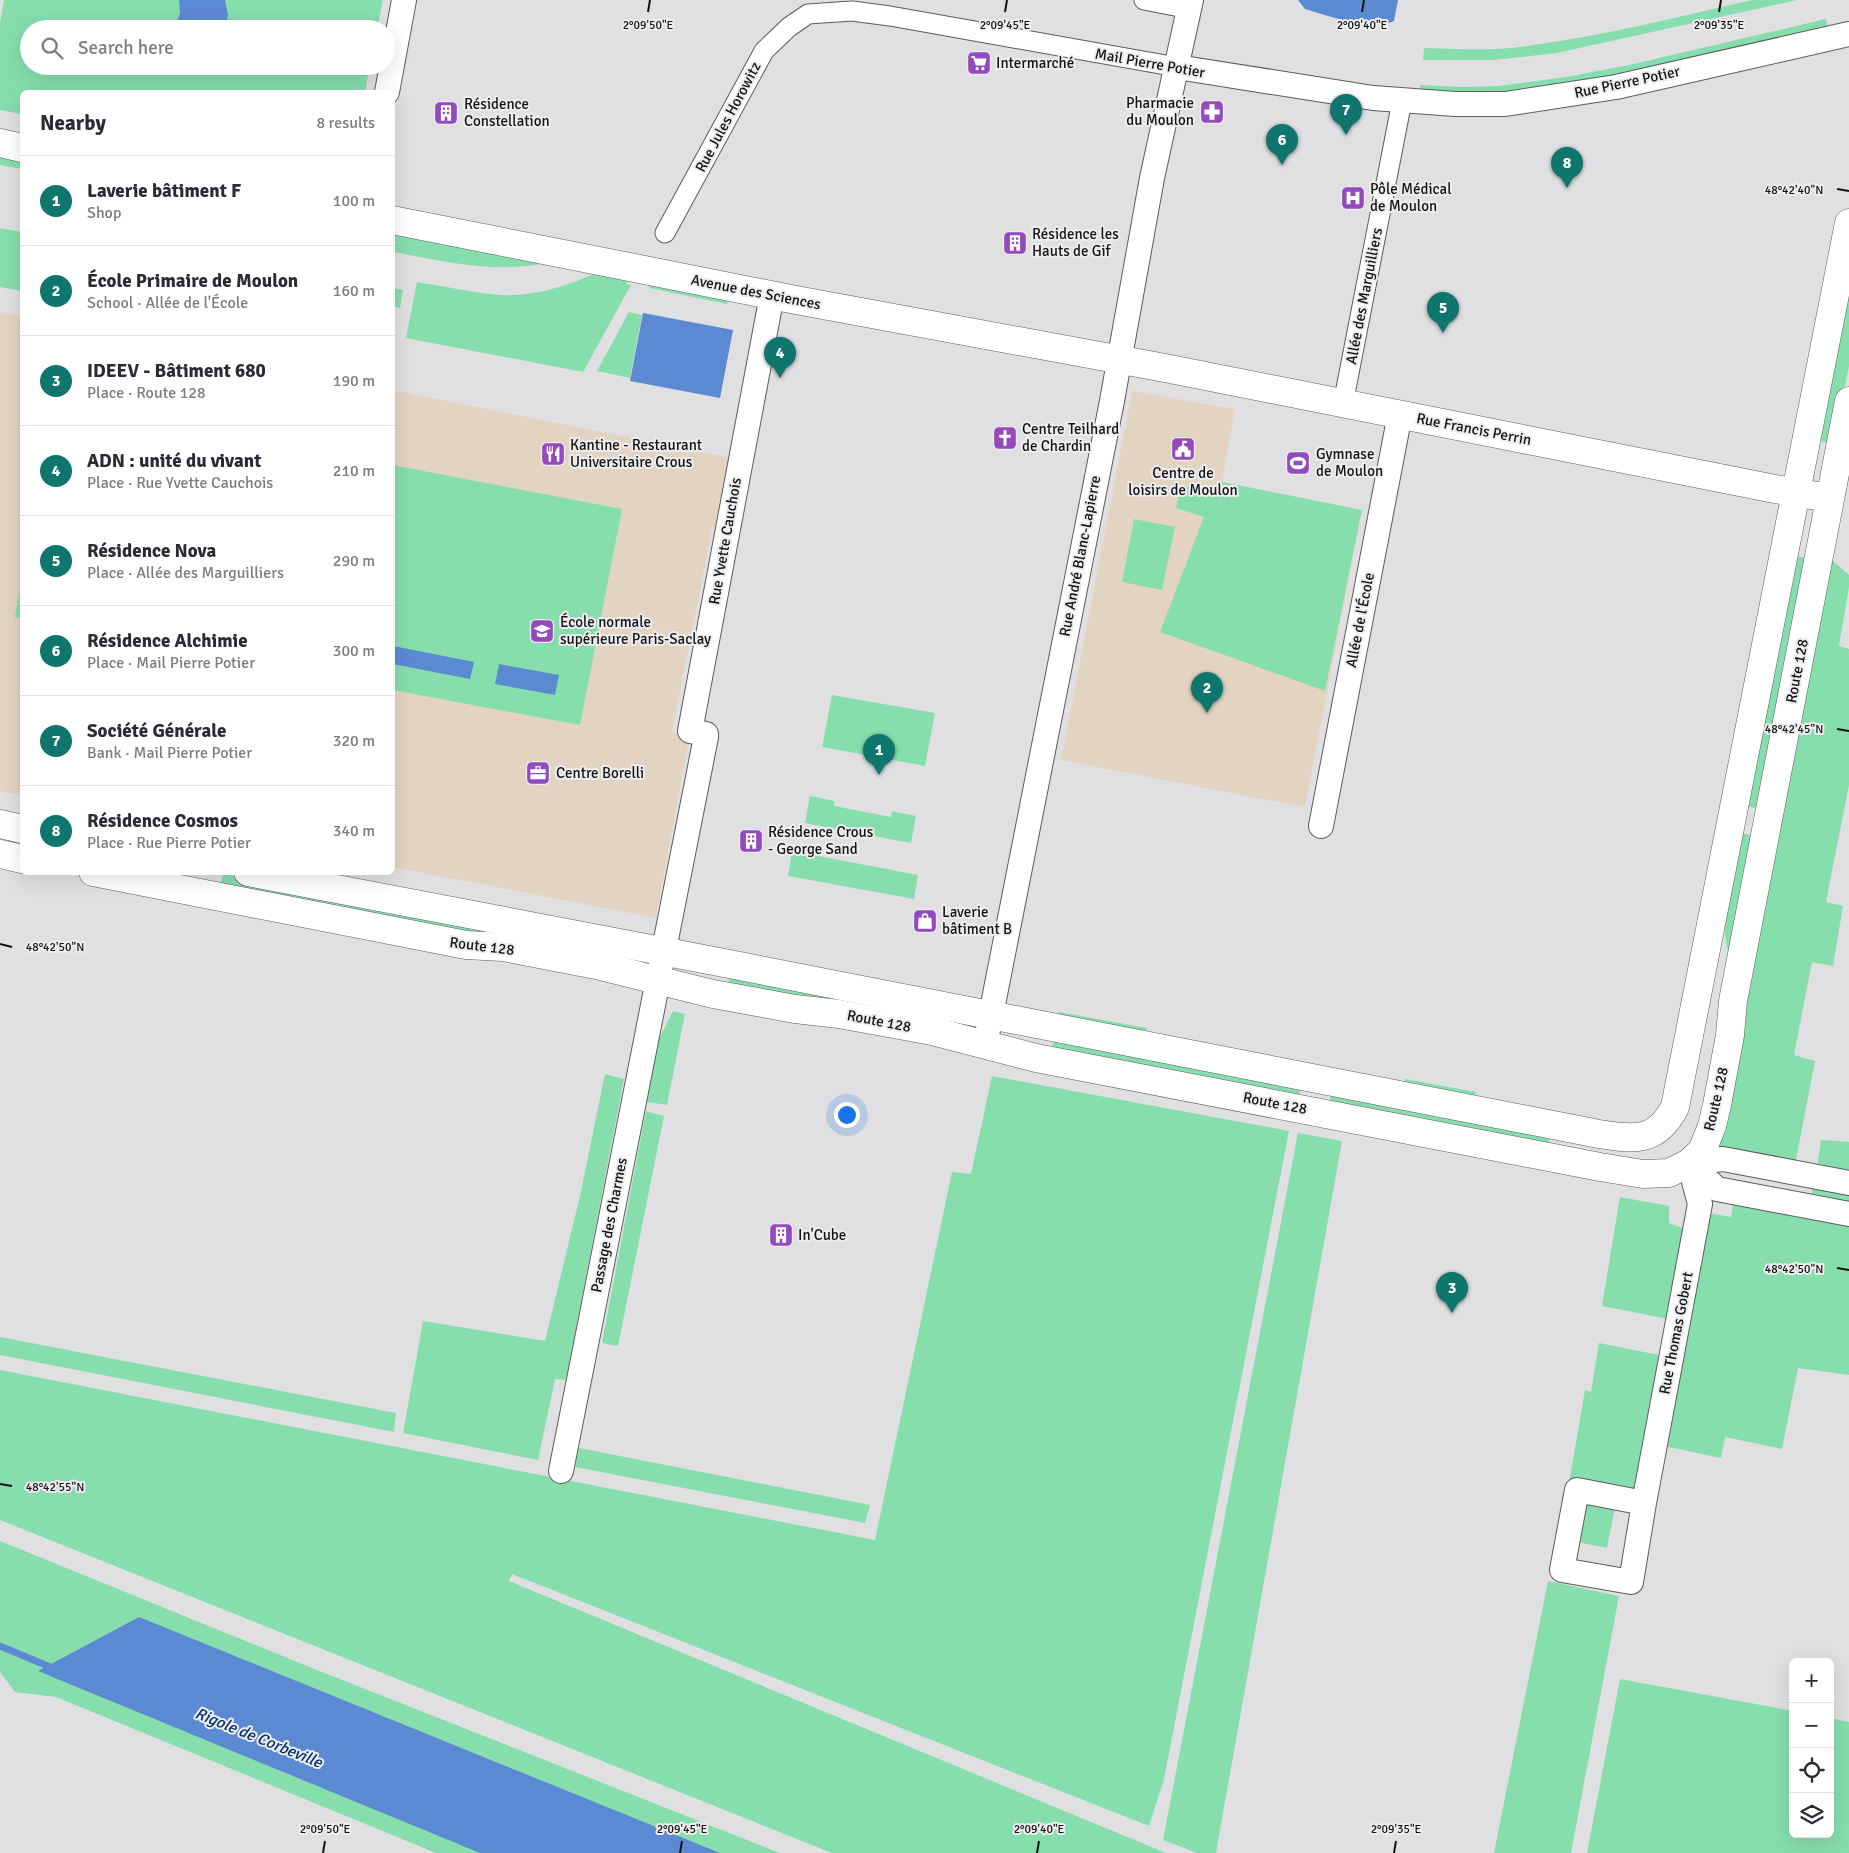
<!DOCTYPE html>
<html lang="en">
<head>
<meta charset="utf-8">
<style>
  body { margin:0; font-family:Signika,sans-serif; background:#f2f2f3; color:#2b2b33 }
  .controls { position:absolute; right:15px; bottom:15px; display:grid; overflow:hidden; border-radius:8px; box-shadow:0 5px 20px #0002 }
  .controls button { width:45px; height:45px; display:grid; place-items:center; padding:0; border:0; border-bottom:1px solid #e1e1e2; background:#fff; color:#2b2b33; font:25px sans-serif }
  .you { position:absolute; left:846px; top:1114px; width:18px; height:18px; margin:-12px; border:4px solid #fff; border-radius:50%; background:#1a73e8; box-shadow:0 0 0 8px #1a73e833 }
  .badge { display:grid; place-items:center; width:32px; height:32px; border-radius:50%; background:#0f766e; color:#fff; font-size:16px; font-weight:700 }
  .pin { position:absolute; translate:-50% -41px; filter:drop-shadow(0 1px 2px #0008) }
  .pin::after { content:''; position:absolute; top:26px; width:18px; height:15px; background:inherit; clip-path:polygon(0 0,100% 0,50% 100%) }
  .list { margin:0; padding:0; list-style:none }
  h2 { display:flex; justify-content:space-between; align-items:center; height:65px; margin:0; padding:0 20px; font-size:21px }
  h2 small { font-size:16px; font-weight:400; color:#7c7c81 }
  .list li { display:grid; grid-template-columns:32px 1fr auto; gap:15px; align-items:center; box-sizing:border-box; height:90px; padding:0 20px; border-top:1px solid #e1e1e2 }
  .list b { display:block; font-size:19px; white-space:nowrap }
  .list p { margin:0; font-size:16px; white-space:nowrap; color:#7c7c81 }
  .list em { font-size:16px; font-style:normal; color:#7c7c81 }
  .icon { flex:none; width:28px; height:28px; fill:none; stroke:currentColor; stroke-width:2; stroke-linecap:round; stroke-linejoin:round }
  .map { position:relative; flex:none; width:1849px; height:1853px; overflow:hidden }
  .search { position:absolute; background:#fff; box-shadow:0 5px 20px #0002; left:20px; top:20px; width:375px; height:55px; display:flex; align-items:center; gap:12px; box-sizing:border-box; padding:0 18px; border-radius:28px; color:#7c7c81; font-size:19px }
  .panel { position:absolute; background:#fff; box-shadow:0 5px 20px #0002; left:20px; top:90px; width:375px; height:785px; border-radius:8px }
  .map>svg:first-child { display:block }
</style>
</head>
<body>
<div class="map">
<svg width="1849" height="1853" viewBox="0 0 1849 1853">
  <rect width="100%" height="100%" fill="#e0e0e2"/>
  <g fill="#e3d4c1">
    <path d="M 0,312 L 22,316 L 22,795 L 0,791 Z"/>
    <path d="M 392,390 L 734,458 L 720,530 L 712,529 L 672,732 L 690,735 L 656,918 L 393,867 Z"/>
    <path d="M 1132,391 L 1235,409 L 1222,482 L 1362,510 L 1305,807 L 1061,760 Z"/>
  </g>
  <g fill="#86dead">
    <path d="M 4,0 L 383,0 L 377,29 L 29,29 L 29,66 L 370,66 L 365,92 L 22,92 L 22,114 L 0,110 L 0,23 Z"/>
    <path d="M 1752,0 L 1797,0 L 1557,53 L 1494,60 L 1423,60 L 1424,48 C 1458,49 1493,51 1527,46 C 1603,36 1677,17 1752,0 Z"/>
    <path d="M 1826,19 L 1828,29 L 1767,44 L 1534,92 L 1419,95 L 1420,85 L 1462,87 L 1498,86 L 1566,77 L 1629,65 Z"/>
    <path d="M 0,154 L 22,158 L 22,169 L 0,165 Z"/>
    <path d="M 0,228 L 22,232 L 22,291 L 0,287 Z"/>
    <path d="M 392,230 L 546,263 C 494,274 443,261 393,252 Z"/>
    <path d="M 1849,264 L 1849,366 L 1834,444 L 1815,440 Z"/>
    <path d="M 608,268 L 632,273 L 626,284 L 631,285 L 583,372 L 406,338 L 417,282 C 444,286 473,293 500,295 C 539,297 574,283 608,268 Z"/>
    <path d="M 652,280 L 730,296 L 727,304 L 649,288 Z"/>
    <path d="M 392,288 L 403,290 L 400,308 L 393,306 Z"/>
    <path d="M 629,312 L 642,315 L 630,378 L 597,371 Z"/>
    <path d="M 392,465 L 622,509 L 580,725 L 393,690 Z"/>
    <path d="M 1222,482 L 1362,510 L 1325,691 L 1160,632 L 1204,517 L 1176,508 L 1181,486 L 1221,489 Z"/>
    <path d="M 1134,519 L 1175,527 L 1162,590 L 1122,582 Z"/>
    <path d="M 1792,555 L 1811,559 L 1762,809 L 1744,806 Z"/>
    <path d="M 1826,555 L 1849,575 L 1849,587 L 1839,646 L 1849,649 L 1849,785 L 1826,902 L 1843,906 L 1833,966 L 1812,962 L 1794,1055 L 1815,1061 L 1795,1165 L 1719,1150 L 1744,1030 L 1740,1001 Z"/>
    <path d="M 22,576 L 22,619 L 15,617 Z"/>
    <path d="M 832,695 L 935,713 L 925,766 L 822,747 Z"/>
    <path d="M 810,796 L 834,801 L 834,806 L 891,817 L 892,811 L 916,816 L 911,843 L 805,823 Z"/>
    <path d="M 1738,833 L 1758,836 L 1729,959 L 1722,916 Z"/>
    <path d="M 792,851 L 918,875 L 914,899 L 788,876 Z"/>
    <path d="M 223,874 L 587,945 L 463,938 L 219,891 Z"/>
    <path d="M 731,971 L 842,1000 L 794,1002 L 727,989 Z"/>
    <path d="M 673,1011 L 685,1014 L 667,1105 L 647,1102 L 658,1041 Z"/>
    <path d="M 1059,1012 L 1147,1028 L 1145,1037 L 1057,1021 Z"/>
    <path d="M 1055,1035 L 1302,1083 L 1298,1101 L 1051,1053 Z"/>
    <path d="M 605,1074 L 624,1079 L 566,1380 L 555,1379 L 538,1460 L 403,1433 L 423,1321 L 545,1341 L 580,1196 Z"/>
    <path d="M 992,1076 L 1289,1131 L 1164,1779 L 1149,1826 L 512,1574 L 509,1581 L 1166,1853 L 832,1853 L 0,1520 L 0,1370 L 875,1540 L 952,1172 L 971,1174 Z"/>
    <path d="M 1405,1079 L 1476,1092 L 1474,1101 L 1404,1088 Z"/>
    <path d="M 1332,1089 L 1551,1131 L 1548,1149 L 1329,1107 Z"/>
    <path d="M 646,1111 L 664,1116 L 618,1346 L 602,1343 Z"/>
    <path d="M 1298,1133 L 1342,1141 L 1216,1853 L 1197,1853 L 1163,1840 Z"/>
    <path d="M 1821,1140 L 1849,1142 L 1849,1175 L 1817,1168 Z"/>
    <path d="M 1814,1182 L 1849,1189 L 1849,1209 L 1810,1202 Z"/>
    <path d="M 1620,1197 L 1669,1206 L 1669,1223 L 1685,1229 L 1668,1319 L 1602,1306 Z"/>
    <path d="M 1734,1199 L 1849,1221 L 1849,1375 L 1798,1368 L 1782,1449 L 1725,1437 L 1721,1458 L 1664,1446 L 1709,1213 L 1731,1217 Z"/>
    <path d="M 0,1337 L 396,1413 L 394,1432 L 0,1355 Z"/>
    <path d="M 1599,1343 L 1664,1356 L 1637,1492 L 1569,1483 L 1585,1390 L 1591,1392 Z"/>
    <path d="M 579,1448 L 870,1505 L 865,1523 L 575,1467 Z"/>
    <path d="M 1585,1502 L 1615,1508 L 1607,1548 L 1577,1542 Z"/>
    <path d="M 0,1541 L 317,1670 L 780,1853 L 436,1853 L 56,1697 L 15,1692 L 0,1672 Z"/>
    <path d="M 1548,1581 L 1619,1596 L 1571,1853 L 1494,1853 Z"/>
    <path d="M 1620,1679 L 1793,1711 L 1793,1834 L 1830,1834 L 1830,1718 L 1849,1722 L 1849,1853 L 1587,1853 Z"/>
  </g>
  <g fill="#5c8ad2">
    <path d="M 179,0 L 225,0 L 228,15 L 225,29 L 175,29 L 180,13 Z"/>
    <path d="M 1298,0 L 1398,0 L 1394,21 C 1372,32 1329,16 1305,9 Z"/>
    <path d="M 643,313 L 733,330 L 720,398 L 630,381 Z"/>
    <path d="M 393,646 L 474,662 L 470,679 L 393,664 Z"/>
    <path d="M 499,664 L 559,675 L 555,695 L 495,684 Z"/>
    <path d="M 139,1617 L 720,1853 L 480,1853 L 38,1671 Z"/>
  </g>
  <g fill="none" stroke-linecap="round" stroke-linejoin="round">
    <path stroke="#5c8ad2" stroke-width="7" d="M 0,1646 L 55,1669"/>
    <defs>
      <g id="pedestrian">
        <path d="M 1144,0 L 1190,9"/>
        <path d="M 665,233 L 764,51 L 789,27 L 808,14 L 852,11 L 890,16 L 1177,67"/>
        <path d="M 1343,404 L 1402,101"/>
      </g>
      <g id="minor">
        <path d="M 1177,67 L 1373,98 L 1455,104 L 1505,104 L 1616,87 L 1849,34"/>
        <path d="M 387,92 L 404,0"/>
        <path d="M 1321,826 L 1400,414"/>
        <path d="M 985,1045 L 1112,401 L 1152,178 L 1191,0"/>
        <path d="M 1689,1163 L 1717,1189 L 1849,1214"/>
        <path d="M 1689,1163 L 1723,1159 L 1849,1183"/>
        <path d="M 561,1471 L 706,737 L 706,734 L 690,731 L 772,295"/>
        <path d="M 1644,1503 L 1577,1490 L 1562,1570 L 1631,1582 L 1644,1503 L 1700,1204 L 1689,1163"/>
      </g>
      <g id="tertiary">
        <path d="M 0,143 L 22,148"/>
        <path d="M 392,220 L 796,300 L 1165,368 L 1775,489 L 1829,498"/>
      </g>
      <g id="secondary">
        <path d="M 0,824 L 22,829"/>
        <path d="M 0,854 L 22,859"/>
        <path d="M 93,872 L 466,945 L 503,947 L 596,965 L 713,994 L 795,1009 L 839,1014 L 932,1031 L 1036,1058 L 1600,1167 L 1643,1174 L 1669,1173 L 1689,1163 L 1702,1151 L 1712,1126 L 1717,1105 L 1730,1035 L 1733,1001 L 1849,401"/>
        <path d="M 248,872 L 719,962 L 1599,1134 C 1635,1140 1657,1142 1675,1107 L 1849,223"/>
      </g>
    </defs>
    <use href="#pedestrian" stroke="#5c5b5d" stroke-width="21"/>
    <use href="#minor" stroke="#5c5b5d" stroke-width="26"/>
    <use href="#tertiary" stroke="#5c5b5d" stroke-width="29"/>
    <use href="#secondary" stroke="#5c5b5d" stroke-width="29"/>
    <use href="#pedestrian" stroke="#fff" stroke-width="19"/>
    <use href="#minor" stroke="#fff" stroke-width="24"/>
    <use href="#tertiary" stroke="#fff" stroke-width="28"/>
    <use href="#secondary" stroke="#fff" stroke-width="28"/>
  </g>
  <path fill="none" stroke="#131313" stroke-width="2" d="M 648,12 L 650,0M 1005,12 L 1007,0M 1362,12 L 1364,0M 1719,12 L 1721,0M 1837,189 L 1849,191M 1837,729 L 1849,731M 0,944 L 12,947M 1837,1268 L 1849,1270M 0,1484 L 12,1486M 323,1853 L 325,1841M 680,1853 L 682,1841M 1037,1853 L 1039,1841M 1394,1853 L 1396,1841"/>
  <defs>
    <symbol id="supermarket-square" viewBox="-11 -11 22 22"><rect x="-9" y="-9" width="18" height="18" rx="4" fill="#924abd" stroke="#ededef"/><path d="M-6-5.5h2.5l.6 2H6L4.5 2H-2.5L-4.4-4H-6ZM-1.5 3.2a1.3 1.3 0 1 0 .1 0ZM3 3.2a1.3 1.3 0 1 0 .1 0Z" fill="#fff"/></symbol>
    <symbol id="pharmacy-square" viewBox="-11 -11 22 22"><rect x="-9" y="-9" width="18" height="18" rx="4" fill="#924abd" stroke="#ededef"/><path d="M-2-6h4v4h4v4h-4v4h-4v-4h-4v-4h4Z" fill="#fff"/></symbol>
    <symbol id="building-square" viewBox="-11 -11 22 22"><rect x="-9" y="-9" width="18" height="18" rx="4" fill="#924abd" stroke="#ededef"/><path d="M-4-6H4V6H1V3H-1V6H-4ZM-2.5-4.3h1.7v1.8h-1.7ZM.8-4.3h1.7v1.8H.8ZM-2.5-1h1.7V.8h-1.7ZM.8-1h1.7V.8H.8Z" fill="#fff"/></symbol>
    <symbol id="hospital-square" viewBox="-11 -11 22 22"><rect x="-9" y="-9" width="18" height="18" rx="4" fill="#924abd" stroke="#ededef"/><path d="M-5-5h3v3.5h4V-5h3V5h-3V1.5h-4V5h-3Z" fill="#fff"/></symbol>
    <symbol id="church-square" viewBox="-11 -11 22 22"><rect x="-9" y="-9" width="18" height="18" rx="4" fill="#924abd" stroke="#ededef"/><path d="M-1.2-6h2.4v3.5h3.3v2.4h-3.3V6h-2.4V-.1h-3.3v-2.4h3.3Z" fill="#fff"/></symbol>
    <symbol id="civic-square" viewBox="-11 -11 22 22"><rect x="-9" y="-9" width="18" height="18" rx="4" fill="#924abd" stroke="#ededef"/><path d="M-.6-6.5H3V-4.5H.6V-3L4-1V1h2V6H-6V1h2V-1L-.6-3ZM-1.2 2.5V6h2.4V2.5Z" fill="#fff"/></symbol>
    <symbol id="restaurant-square" viewBox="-11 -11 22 22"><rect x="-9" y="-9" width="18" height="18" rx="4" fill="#924abd" stroke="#ededef"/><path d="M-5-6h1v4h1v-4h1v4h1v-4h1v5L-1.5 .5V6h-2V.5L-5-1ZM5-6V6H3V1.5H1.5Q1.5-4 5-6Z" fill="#fff"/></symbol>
    <symbol id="stadium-square" viewBox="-11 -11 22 22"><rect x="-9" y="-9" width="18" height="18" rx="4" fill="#924abd" stroke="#ededef"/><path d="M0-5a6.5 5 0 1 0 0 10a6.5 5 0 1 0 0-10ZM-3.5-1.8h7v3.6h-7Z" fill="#fff"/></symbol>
    <symbol id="university-square" viewBox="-11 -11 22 22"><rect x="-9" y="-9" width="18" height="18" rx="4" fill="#924abd" stroke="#ededef"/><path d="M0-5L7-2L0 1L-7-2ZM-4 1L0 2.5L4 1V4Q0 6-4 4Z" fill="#fff"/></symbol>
    <symbol id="office-square" viewBox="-11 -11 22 22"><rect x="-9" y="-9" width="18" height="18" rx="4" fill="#924abd" stroke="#ededef"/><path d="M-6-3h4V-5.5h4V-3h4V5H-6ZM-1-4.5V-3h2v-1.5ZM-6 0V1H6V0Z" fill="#fff"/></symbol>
    <symbol id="shop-square" viewBox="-11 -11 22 22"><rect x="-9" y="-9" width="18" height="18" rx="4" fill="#924abd" stroke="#ededef"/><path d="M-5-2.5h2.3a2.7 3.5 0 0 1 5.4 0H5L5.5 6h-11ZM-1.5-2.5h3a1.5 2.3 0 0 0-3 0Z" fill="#fff"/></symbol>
  </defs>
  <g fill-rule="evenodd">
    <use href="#supermarket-square" x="965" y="49" width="28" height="28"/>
    <use href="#pharmacy-square" x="1198" y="98" width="28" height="28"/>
    <use href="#building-square" x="432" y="99" width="28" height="28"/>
    <use href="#hospital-square" x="1339" y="184" width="28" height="28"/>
    <use href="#building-square" x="1001" y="229" width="28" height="28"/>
    <use href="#church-square" x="991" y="424" width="28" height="28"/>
    <use href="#civic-square" x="1169" y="435" width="28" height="28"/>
    <use href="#restaurant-square" x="539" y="440" width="28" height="28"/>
    <use href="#stadium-square" x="1284" y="449" width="28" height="28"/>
    <use href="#university-square" x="528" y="617" width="28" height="28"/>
    <use href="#office-square" x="524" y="759" width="28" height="28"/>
    <use href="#building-square" x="737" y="827" width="28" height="28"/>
    <use href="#shop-square" x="911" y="907" width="28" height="28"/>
    <use href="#building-square" x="767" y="1221" width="28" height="28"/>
  </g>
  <g text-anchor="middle" stroke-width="4" stroke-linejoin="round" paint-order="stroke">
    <g font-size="15" fill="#131313" stroke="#ededef" text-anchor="start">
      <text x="996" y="68">Intermarché</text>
      <text x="1194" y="108" text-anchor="end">Pharmacie<tspan x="1194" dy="17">du Moulon</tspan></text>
      <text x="464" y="109">Résidence<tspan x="464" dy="17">Constellation</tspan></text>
      <text x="1370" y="194">Pôle Médical<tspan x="1370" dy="17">de Moulon</tspan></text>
      <text x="1032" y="239">Résidence les<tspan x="1032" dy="17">Hauts de Gif</tspan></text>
      <text x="1022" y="434">Centre Teilhard<tspan x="1022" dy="17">de Chardin</tspan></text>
      <text x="570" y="450">Kantine - Restaurant<tspan x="570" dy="17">Universitaire Crous</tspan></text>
      <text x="1316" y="459">Gymnase<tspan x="1316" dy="17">de Moulon</tspan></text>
      <text x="1183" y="478" text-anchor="middle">Centre de<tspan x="1183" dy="17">loisirs de Moulon</tspan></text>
      <text x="560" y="627">École normale<tspan x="560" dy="17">supérieure Paris-Saclay</tspan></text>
      <text x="556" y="778">Centre Borelli</text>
      <text x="768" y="837">Résidence Crous<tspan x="768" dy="17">- George Sand</tspan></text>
      <text x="942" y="917">Laverie<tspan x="942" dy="17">bâtiment B</tspan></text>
      <text x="798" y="1240">In'Cube</text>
    </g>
    <g font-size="15" fill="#131313" stroke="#ededef">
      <text transform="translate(1150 63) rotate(10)" y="5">Mail Pierre Potier</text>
      <text transform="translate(1627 82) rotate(-12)" y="5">Rue Pierre Potier</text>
      <text transform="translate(728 117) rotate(-62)" y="5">Rue Jules Horowitz</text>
      <text transform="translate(756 292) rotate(11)" y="5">Avenue des Sciences</text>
      <text transform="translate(1364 296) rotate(-79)" y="5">Allée des Marguilliers</text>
      <text transform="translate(1474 429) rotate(11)" y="5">Rue Francis Perrin</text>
      <text transform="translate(725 541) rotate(-80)" y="5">Rue Yvette Cauchois</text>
      <text transform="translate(1080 556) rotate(-79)" y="5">Rue André Blanc-Lapierre</text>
      <text transform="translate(1360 620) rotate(-79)" y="5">Allée de l'École</text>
      <text transform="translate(1797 671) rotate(-79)" y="5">Route 128</text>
      <text transform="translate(482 946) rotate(7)" y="5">Route 128</text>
      <text transform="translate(879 1021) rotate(11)" y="5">Route 128</text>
      <text transform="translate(1716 1099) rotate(-77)" y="5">Route 128</text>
      <text transform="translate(1275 1103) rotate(11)" y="5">Route 128</text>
      <text transform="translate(609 1225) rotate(-79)" y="5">Passage des Charmes</text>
      <text transform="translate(1676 1333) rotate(-79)" y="5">Rue Thomas Gobert</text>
    </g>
    <g font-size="16" font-style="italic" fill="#022f6e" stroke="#ededef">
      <text transform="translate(259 1737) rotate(22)" y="6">Rigole de Corbeville</text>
    </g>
  </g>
  <g font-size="12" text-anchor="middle" fill="#131313" stroke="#ededef" stroke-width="4" stroke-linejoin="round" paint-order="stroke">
    <text x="648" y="29">2°09'50"E</text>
    <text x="1005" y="29">2°09'45"E</text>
    <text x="1362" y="29">2°09'40"E</text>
    <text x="1719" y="29">2°09'35"E</text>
    <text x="1794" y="194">48°42'40"N</text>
    <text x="1794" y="733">48°42'45"N</text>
    <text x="55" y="951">48°42'50"N</text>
    <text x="1794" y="1273">48°42'50"N</text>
    <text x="55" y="1491">48°42'55"N</text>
    <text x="325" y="1833">2°09'50"E</text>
    <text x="682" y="1833">2°09'45"E</text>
    <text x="1039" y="1833">2°09'40"E</text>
    <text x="1396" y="1833">2°09'35"E</text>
  </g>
</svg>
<div class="controls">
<button>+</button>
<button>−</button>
<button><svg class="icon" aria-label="locate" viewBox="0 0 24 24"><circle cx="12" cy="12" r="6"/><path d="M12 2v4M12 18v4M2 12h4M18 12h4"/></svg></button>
<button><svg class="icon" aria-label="layers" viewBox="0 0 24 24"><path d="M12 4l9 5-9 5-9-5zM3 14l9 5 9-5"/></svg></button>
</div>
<div class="you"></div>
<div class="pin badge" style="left:879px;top:775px">1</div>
<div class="pin badge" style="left:1207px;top:713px">2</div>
<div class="pin badge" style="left:1452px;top:1313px">3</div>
<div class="pin badge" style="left:780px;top:378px">4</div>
<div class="pin badge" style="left:1443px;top:333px">5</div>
<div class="pin badge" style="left:1282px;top:165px">6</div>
<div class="pin badge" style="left:1346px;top:135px">7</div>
<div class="pin badge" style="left:1567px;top:188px">8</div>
<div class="search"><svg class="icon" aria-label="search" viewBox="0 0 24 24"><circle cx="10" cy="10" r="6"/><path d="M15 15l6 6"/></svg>Search here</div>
<section class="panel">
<h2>Nearby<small>8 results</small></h2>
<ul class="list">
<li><span class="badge">1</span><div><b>Laverie bâtiment F</b><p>Shop</p></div><em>100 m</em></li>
<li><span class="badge">2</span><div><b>École Primaire de Moulon</b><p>School · Allée de l'École</p></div><em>160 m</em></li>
<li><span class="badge">3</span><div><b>IDEEV - Bâtiment 680</b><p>Place · Route 128</p></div><em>190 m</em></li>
<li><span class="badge">4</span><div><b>ADN : unité du vivant</b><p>Place · Rue Yvette Cauchois</p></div><em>210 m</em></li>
<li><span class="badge">5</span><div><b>Résidence Nova</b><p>Place · Allée des Marguilliers</p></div><em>290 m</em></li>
<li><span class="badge">6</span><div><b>Résidence Alchimie</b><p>Place · Mail Pierre Potier</p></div><em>300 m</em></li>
<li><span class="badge">7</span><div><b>Société Générale</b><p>Bank · Mail Pierre Potier</p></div><em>320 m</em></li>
<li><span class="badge">8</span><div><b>Résidence Cosmos</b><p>Place · Rue Pierre Potier</p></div><em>340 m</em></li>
</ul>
</section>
</div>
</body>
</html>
